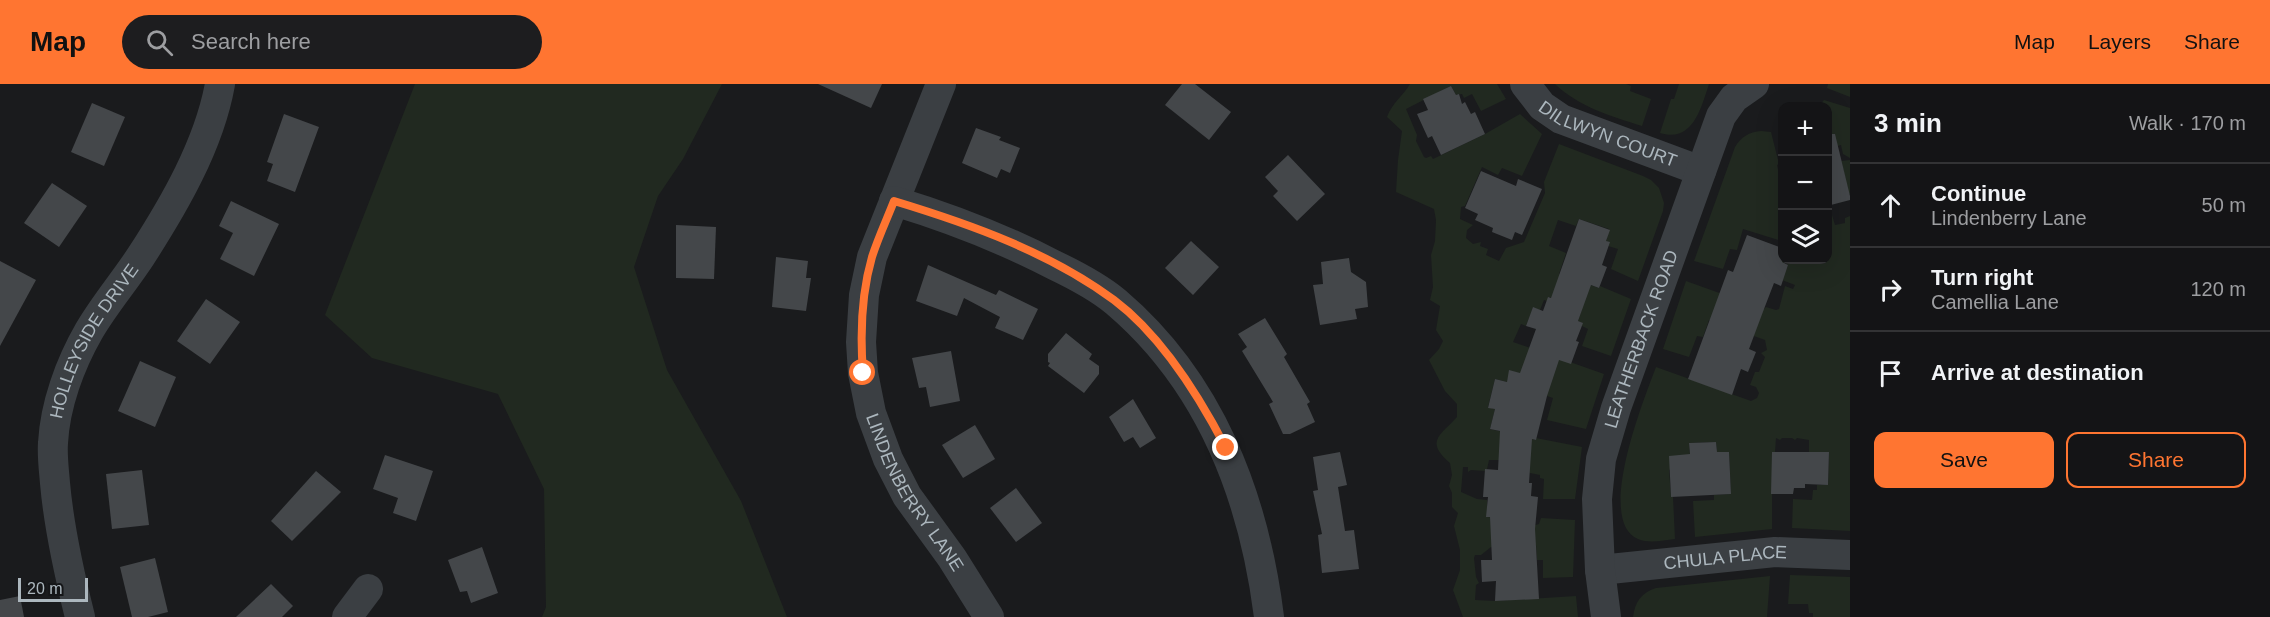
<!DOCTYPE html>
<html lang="en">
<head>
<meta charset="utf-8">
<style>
  body { margin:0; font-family:Arial,sans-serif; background:#1d1d1f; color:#f1f3f6 }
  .controls { position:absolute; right:18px; top:18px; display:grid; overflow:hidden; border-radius:12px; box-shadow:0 6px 24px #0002 }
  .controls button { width:54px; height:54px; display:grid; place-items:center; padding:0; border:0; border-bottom:2px solid #333335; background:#141416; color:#f1f3f6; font:30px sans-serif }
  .scale { position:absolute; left:18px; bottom:15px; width:70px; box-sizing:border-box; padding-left:6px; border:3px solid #acb7be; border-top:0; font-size:16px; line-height:21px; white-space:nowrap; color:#acb7be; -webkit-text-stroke:4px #151618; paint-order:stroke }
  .stop { position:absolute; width:18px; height:18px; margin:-14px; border:4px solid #ff7531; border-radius:50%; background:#fff }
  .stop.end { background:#ff7531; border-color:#fff; box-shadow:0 2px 6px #0008 }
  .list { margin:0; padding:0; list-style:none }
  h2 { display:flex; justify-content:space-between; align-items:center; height:78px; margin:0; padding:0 24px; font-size:26px }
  h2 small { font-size:20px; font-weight:400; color:#9d9ea1 }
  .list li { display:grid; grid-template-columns:39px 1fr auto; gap:18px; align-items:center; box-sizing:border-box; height:84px; padding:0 24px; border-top:2px solid #333335 }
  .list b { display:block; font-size:22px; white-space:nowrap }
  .list p { margin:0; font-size:20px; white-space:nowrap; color:#9d9ea1 }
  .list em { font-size:20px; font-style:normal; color:#9d9ea1 }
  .actions { display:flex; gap:12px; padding:18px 24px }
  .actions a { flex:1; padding:14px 0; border:2px solid #ff7531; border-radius:12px; text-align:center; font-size:21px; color:#ff7531 }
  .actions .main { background:#ff7531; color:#111 }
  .icon { flex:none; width:33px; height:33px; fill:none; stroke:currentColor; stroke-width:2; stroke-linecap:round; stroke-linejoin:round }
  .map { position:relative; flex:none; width:1850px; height:533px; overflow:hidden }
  header { display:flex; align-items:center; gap:36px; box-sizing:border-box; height:84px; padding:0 30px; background:#ff7531; color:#111 }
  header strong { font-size:28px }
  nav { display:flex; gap:33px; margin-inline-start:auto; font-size:21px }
  .search { width:420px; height:54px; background:#1d1d1f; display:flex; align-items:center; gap:15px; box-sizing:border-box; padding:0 21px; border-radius:33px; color:#9d9ea1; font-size:22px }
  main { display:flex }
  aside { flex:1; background:#141416 }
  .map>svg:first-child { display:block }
</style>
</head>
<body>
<header>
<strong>Map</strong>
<div class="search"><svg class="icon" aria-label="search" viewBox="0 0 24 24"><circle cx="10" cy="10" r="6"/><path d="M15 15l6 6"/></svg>Search here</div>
<nav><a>Map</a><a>Layers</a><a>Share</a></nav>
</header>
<main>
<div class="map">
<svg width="1850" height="533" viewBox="0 0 1850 533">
  <rect width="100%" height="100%" fill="#1a1b1d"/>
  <g fill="#212920">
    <path d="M 415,0 L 722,0 L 683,75 L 658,112 L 634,183 L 667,286 L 741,417 L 787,533 L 542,533 L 546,523 L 544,405 L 498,310 L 372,274 L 325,231 Z"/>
    <path d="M 1410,0 L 1497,0 L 1506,15 L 1481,27 L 1472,10 L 1464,14 L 1462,10 L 1456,11 L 1451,2 L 1406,25 L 1417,51 L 1416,57 L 1424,73 L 1426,74 L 1431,72 L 1433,75 L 1485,50 L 1520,30 L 1542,50 L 1522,92 L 1502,84 L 1498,91 L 1482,83 L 1465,122 L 1461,123 L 1460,135 L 1473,141 L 1467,146 L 1466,154 L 1473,160 L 1481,158 L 1480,162 L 1488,165 L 1486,171 L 1499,177 L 1506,164 L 1524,158 L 1545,109 L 1544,98 L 1559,60 L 1643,92 L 1651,96 L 1659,104 L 1664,119 L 1663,127 L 1638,197 L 1611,185 L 1618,165 L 1608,162 L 1606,157 L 1609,145 L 1579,135 L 1576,142 L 1558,136 L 1549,162 L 1566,169 L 1559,190 L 1599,204 L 1600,202 L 1631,215 L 1611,272 L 1582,262 L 1588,245 L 1582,242 L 1582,239 L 1578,237 L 1582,225 L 1549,213 L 1547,217 L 1544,216 L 1540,226 L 1533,224 L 1526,242 L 1521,240 L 1513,258 L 1604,290 L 1586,345 L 1547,336 L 1553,314 L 1547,312 L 1548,296 L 1510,287 L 1507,298 L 1495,295 L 1488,323 L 1495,325 L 1490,345 L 1536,356 L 1536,354 L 1582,363 L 1575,415 L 1543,415 L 1544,395 L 1540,394 L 1540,391 L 1530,389 L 1499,376 L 1489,376 L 1487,385 L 1485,385 L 1485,387 L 1471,386 L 1468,388 L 1468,383 L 1463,383 L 1461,408 L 1477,415 L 1487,416 L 1487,433 L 1527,436 L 1532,442 L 1539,440 L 1541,434 L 1575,436 L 1573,493 L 1543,494 L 1543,476 L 1537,476 L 1536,461 L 1491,463 L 1481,471 L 1475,471 L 1474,474 L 1476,493 L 1479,499 L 1476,501 L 1475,516 L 1495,517 L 1576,512 L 1578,533 L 1463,533 L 1453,506 L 1460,486 L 1460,466 L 1454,442 L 1458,429 L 1452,423 L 1452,409 L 1449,402 L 1452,391 L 1450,379 C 1424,357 1441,351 1457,333 L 1457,320 L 1445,307 L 1429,276 L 1439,265 L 1443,257 L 1436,246 L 1440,222 L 1430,216 L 1433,203 L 1431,171 L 1435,157 L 1436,136 L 1434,125 L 1396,108 L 1398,76 L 1402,47 L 1387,33 C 1392,19 1403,12 1410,0 Z"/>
    <path d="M 1555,0 L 1626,0 L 1631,2 L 1630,7 L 1651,15 L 1642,42 C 1611,32 1579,23 1555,0 Z"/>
    <path d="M 1679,0 L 1709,0 C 1701,24 1693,59 1660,49 L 1671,15 L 1674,15 Z"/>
    <path d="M 1828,0 L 1850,0 L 1850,13 L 1827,4 Z"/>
    <path d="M 1824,16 L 1850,24 L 1850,74 L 1843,70 L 1841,61 L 1828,65 L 1828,22 L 1819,22 Z"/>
    <path d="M 1761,47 L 1771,48 L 1779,80 L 1777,81 L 1782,103 L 1782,157 L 1743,145 L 1737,166 L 1730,165 L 1723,185 L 1694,177 L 1735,63 C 1741,53 1749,48 1761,47 Z"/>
    <path d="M 1850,76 L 1850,110 L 1849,110 L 1841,77 Z"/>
    <path d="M 1830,124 L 1835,141 L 1845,139 L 1845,134 L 1850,132 L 1850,447 L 1792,444 L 1793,415 L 1812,416 L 1813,406 L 1817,406 L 1817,401 L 1828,401 L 1829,369 L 1809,368 L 1809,356 L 1797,354 L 1795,356 L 1792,354 L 1782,354 L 1780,356 L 1776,354 L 1775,368 L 1772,368 L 1772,445 L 1695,453 L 1693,417 L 1714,416 L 1714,411 L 1731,410 L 1729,368 L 1717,368 L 1716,358 L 1689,359 L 1690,371 L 1669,386 L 1671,413 L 1673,413 L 1675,455 C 1663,456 1650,460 1638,455 C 1595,437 1644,315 1656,283 L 1751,317 L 1757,314 L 1759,309 L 1756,303 L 1750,301 L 1755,288 L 1759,288 L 1765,273 L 1761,269 L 1767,266 L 1765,256 L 1709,236 L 1703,253 L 1697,252 L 1689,273 L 1663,265 L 1686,197 L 1764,225 L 1766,223 L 1776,226 L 1779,225 L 1785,202 L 1793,205 L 1795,201 L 1782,196 L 1788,181 L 1781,178 L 1782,173 L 1782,176 L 1828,176 L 1828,125 Z"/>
    <path d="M 1790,491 L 1850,493 L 1850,533 L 1813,533 L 1813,529 L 1809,529 L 1808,520 L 1788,520 Z"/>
    <path d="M 1770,492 L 1767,533 L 1633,533 C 1635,518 1641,509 1656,504 Z"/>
  </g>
  <g fill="#44474a">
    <path d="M 818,0 L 882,0 L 871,24 Z"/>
    <path d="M 1182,0 L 1195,0 L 1231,28 L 1209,56 L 1165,21 Z"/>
    <path d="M 1451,2 L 1456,11 L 1459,10 L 1462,20 L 1465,18 L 1471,30 L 1475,28 L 1485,50 L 1441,71 L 1432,52 L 1428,54 L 1417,30 L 1428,26 L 1423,15 Z"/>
    <path d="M 92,19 L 125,33 L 104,82 L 71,68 Z"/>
    <path d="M 284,30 L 319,43 L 295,108 L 267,97 L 273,80 L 267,78 Z"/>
    <path d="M 976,44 L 1001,53 L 999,56 L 1020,64 L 1010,89 L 1001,85 L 997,94 L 962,79 Z"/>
    <path d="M 1827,50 L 1835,50 L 1850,112 L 1850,116 L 1827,122 Z"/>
    <path d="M 1288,71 L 1325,110 L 1297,137 L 1273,112 L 1278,107 L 1265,93 Z"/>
    <path d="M 1481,87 L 1516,102 L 1518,95 L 1542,105 L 1522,151 L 1515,148 L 1512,156 L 1492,148 L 1493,144 L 1475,136 L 1478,130 L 1465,124 Z"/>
    <path d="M 52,99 L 87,122 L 59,163 L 24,139 Z"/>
    <path d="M 231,117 L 279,140 L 254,192 L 220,175 L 233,149 L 219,142 Z"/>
    <path d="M 1579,135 L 1610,146 L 1606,157 L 1610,158 L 1602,181 L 1607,183 L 1599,204 L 1591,201 L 1578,237 L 1583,239 L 1576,257 L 1579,258 L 1571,280 L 1559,276 L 1547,312 L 1536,356 L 1532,355 L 1529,399 L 1532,399 L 1531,412 L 1538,413 L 1535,445 L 1539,515 L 1495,517 L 1496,497 L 1482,498 L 1481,476 L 1492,476 L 1490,433 L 1486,433 L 1488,413 L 1483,413 L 1485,385 L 1498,386 L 1500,347 L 1490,345 L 1495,325 L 1488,324 L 1495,295 L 1507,298 L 1509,286 L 1520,289 L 1536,245 L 1526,242 L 1533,223 L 1543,227 L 1548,213 L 1551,214 Z"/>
    <path d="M 676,141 L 716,143 L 714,195 L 676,194 Z"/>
    <path d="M 1747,151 L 1782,164 L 1782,178 L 1788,181 L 1781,202 L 1774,199 L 1764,225 L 1749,265 L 1756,268 L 1748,288 L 1741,285 L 1732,311 L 1688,295 L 1728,186 L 1733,188 Z"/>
    <path d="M 1191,157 L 1219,183 L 1193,211 L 1165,184 Z"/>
    <path d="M 776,173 L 808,177 L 806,194 L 811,194 L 806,227 L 772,223 Z"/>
    <path d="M 1349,174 L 1351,188 L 1366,198 L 1368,223 L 1355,225 L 1357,235 L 1320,241 L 1313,201 L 1323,200 L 1321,178 Z"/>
    <path d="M 0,177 L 36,196 L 0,262 Z"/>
    <path d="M 928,181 L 996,211 L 999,206 L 1038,225 L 1023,256 L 995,244 L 1000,233 L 964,214 L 957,232 L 916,217 Z"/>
    <path d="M 206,215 L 240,238 L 210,280 L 177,257 Z"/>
    <path d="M 1265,234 L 1287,270 L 1284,273 L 1310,318 L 1307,320 L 1315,338 L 1290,350 L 1283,350 L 1269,320 L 1273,318 L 1242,267 L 1247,263 L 1238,250 Z"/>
    <path d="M 1066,249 L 1092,270 L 1089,275 L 1099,282 L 1099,290 L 1084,309 L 1048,282 L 1050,279 L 1048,278 L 1048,270 Z"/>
    <path d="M 951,267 L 960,317 L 930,323 L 926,303 L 919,304 L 912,274 Z"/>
    <path d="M 140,277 L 176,293 L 155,343 L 118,327 Z"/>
    <path d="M 1133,315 L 1156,354 L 1140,364 L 1133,353 L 1124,358 L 1109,333 Z"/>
    <path d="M 975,341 L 995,375 L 963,394 L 942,361 Z"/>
    <path d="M 1716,358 L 1717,368 L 1729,368 L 1731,410 L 1671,413 L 1669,372 L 1690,370 L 1689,359 Z"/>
    <path d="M 1340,368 L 1347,401 L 1338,403 L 1345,447 L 1354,446 L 1359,485 L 1322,489 L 1318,451 L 1322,450 L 1313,407 L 1318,406 L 1313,373 Z"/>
    <path d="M 1772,368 L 1829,368 L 1828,401 L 1805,400 L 1805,404 L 1794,404 L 1793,410 L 1771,410 Z"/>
    <path d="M 385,371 L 433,387 L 416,437 L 393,429 L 398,414 L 373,405 Z"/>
    <path d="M 142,386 L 149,441 L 112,445 L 106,390 Z"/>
    <path d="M 316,387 L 341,408 L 292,457 L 271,437 Z"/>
    <path d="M 1016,404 L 1042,439 L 1016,458 L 990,424 Z"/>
    <path d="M 482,463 L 498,509 L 471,519 L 467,507 L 460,508 L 448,476 Z"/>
    <path d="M 155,474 L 168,528 L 148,533 L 132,533 L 120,483 Z"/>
    <path d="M 271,500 L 293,522 L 282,533 L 236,533 Z"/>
    <path d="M 20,512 L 24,533 L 0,533 L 0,516 Z"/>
  </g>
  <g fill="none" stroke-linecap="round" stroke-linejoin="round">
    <g stroke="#3b3f43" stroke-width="30">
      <path id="s1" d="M 941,0 L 872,173 L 864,211 L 861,258 L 863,289 L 871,329 L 888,375 L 907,412 L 952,474 L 989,533"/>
      <path id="s2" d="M 1525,0 L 1542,22 L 1561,35 L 1701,87"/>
      <path d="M 894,117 C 950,134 1002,154 1054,181 C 1075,191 1098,203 1116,218 C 1210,298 1254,413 1269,533"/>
      <path id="s3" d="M 1600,486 L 1775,468 L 1850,471"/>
      <path id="s4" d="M 80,533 C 69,489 59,445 55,399 C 54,386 52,372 53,359 C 55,321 70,280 89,247 C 104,221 124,198 141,172 C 174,121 209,61 220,0"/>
      <path d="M 347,533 L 368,505"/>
      <path id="s5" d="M 1606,533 L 1600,486 L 1597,415 L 1601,375 L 1616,324 L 1721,32 L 1734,14 L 1754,0"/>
    </g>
  </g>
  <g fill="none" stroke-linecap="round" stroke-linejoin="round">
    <path stroke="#ff7531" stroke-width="8" d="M 863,289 C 860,250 861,211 872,173 C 878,154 887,135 894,117 C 970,140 1049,168 1114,216 C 1162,252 1199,312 1226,364"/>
  </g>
  <g text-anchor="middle" stroke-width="4.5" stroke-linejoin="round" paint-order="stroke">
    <g font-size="18" fill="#acb7be" stroke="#151618">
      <text dy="6" stroke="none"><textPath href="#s2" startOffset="100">DILLWYN COURT</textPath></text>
      <text dy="6" stroke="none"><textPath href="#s5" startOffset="285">LEATHERBACK ROAD</textPath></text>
      <text dy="6" stroke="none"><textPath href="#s4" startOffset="288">HOLLEYSIDE DRIVE</textPath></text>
      <text dy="6" stroke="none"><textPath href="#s1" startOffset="435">LINDENBERRY LANE</textPath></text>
      <text dy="6" stroke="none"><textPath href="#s3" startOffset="126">CHULA PLACE</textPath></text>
    </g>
  </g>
</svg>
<div class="controls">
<button>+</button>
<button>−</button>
<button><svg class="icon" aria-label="layers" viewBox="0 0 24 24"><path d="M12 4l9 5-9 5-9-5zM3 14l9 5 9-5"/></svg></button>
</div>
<div class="scale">20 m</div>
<div class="stop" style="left:863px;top:289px"></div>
<div class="stop end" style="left:1226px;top:364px"></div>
</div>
<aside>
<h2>3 min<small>Walk · 170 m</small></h2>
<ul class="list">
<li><svg class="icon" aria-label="ahead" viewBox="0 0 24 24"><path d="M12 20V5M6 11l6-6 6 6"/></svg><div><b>Continue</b><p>Lindenberry Lane</p></div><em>50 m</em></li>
<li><svg class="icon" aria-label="right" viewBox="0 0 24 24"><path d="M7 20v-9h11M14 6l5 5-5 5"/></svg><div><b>Turn right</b><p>Camellia Lane</p></div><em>120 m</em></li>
<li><svg class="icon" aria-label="arrive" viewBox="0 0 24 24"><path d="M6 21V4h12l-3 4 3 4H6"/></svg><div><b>Arrive at destination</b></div></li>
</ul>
<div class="actions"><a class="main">Save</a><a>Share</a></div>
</aside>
</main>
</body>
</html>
